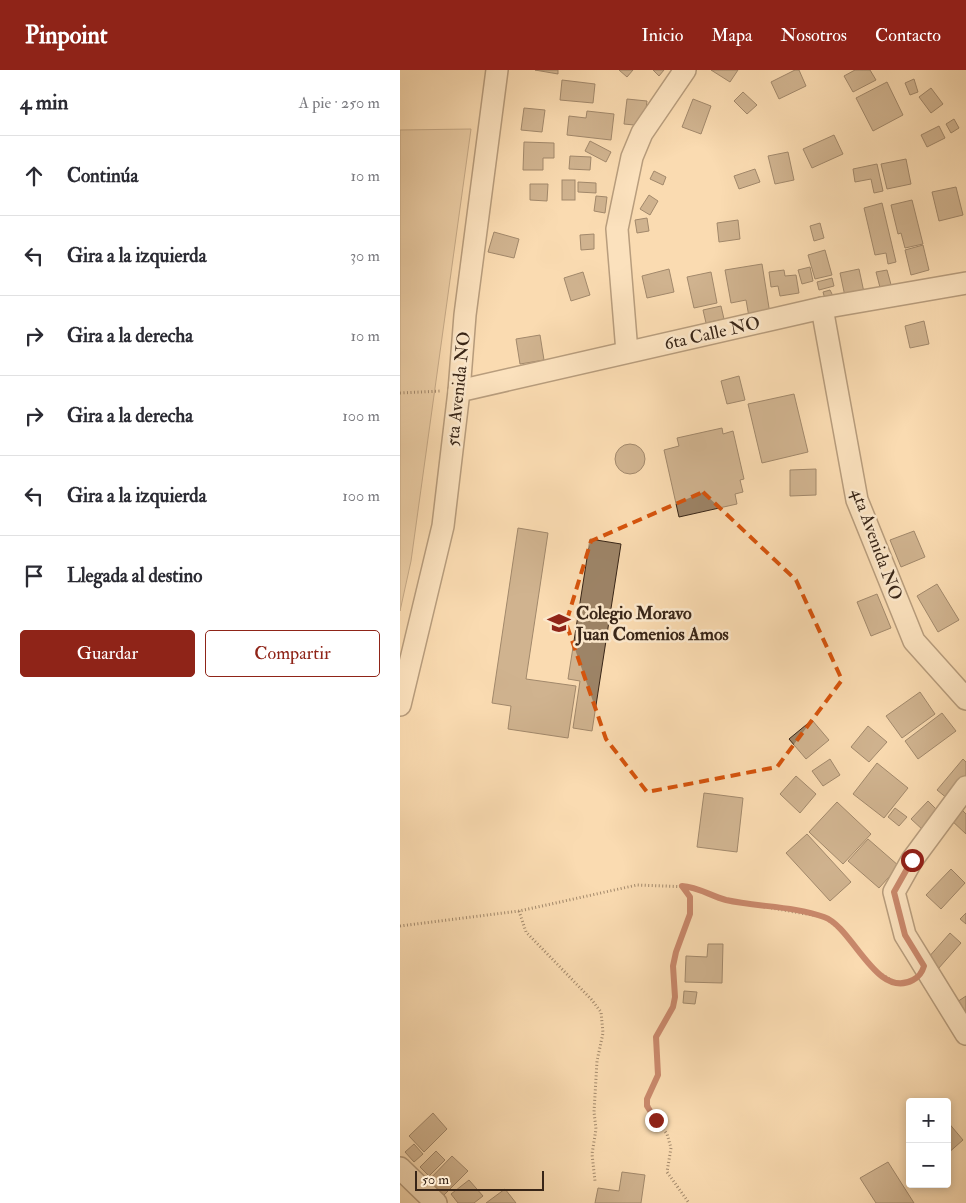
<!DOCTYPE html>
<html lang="es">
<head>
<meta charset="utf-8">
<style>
  body { margin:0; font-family:"IM FELL Double Pica",serif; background:#f7f7f7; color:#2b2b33 }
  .controls { position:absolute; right:15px; bottom:15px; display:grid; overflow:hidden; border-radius:5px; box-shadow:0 2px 8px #0003 }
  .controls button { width:45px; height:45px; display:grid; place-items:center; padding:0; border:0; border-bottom:1px solid #e1e1e2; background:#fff; color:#2b2b33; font:25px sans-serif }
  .scale { position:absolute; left:15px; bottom:12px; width:129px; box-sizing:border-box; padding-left:5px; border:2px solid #382517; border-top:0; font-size:14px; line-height:18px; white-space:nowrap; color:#382517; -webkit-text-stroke:4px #fce8cc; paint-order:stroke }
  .stop { position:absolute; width:15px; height:15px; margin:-11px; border:4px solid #8f2418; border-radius:50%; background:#fff }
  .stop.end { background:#8f2418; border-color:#fff; box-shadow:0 1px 5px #0008 }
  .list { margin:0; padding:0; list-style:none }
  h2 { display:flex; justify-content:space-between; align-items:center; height:65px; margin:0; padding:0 20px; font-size:21px }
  h2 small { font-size:16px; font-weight:400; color:#7c7c81 }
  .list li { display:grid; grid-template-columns:32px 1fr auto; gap:15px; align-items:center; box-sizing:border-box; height:80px; padding:0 20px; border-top:1px solid #e1e1e2 }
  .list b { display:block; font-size:19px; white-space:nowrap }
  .list em { font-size:16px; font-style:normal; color:#7c7c81 }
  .actions { display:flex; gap:10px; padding:15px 20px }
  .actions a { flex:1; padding:11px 0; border:1px solid #8f2418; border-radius:5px; text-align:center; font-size:18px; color:#8f2418 }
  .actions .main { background:#8f2418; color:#fff }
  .icon { flex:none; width:28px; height:28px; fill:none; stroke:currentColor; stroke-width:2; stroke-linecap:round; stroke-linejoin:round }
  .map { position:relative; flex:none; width:566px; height:1133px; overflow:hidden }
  header { display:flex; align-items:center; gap:30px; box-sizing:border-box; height:70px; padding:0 25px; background:#8f2418; color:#fff }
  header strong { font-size:24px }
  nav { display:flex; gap:28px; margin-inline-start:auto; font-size:18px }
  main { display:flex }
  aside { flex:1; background:#fff }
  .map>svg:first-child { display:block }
</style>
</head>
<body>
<header>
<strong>Pinpoint</strong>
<nav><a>Inicio</a><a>Mapa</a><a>Nosotros</a><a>Contacto</a></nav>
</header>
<main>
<aside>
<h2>4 min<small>A pie · 250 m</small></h2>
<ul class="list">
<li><svg class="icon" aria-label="ahead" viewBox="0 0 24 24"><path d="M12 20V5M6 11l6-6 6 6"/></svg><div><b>Continúa</b></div><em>10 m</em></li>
<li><svg class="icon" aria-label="left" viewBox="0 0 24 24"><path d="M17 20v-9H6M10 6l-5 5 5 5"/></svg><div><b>Gira a la izquierda</b></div><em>30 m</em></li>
<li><svg class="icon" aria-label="right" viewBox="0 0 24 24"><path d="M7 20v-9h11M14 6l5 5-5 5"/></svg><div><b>Gira a la derecha</b></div><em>10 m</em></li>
<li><svg class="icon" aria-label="right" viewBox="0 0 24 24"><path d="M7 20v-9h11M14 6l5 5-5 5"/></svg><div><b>Gira a la derecha</b></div><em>100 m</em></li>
<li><svg class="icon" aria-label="left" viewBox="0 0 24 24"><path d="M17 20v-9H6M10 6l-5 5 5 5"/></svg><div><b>Gira a la izquierda</b></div><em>100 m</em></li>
<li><svg class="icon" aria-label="arrive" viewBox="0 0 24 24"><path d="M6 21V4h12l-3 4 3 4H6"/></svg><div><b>Llegada al destino</b></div></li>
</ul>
<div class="actions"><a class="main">Guardar</a><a>Compartir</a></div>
</aside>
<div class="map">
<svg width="566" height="1133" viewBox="0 0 566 1133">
  <rect width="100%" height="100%" fill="#fadbb1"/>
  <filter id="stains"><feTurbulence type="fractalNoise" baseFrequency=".004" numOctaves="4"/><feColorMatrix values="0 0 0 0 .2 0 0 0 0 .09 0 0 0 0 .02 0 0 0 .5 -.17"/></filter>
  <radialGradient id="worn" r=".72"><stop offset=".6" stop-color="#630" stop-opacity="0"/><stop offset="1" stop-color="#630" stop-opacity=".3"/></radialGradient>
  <path fill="#d9bc97" stroke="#887057" d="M 71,59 L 11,491 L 0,541 L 0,60 Z"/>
  <g fill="#9d8467" stroke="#382517">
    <path d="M 135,0 L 158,0 L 158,4 Z"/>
    <path d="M 219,0 L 233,0 L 227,7 Z"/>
    <path d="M 253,0 L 264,0 L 259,6 Z"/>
    <path d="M 311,0 L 338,0 L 330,12 Z"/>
    <path d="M 395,0 L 399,0 L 406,16 L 379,29 L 371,12 Z"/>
    <path d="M 455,0 L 470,0 L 476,10 L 453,22 L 444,6 Z"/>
    <path d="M 514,9 L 518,22 L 510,25 L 505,13 Z"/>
    <path d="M 162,10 L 195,14 L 193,33 L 160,30 Z"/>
    <path d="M 487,12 L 503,45 L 473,61 L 456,28 Z"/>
    <path d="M 531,18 L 543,34 L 531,43 L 519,27 Z"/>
    <path d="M 343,22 L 357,35 L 347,44 L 334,31 Z"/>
    <path d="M 227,29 L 247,31 L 244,56 L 224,54 Z"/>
    <path d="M 293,29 L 311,36 L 301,64 L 282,57 Z"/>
    <path d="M 124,38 L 145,40 L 142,62 L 121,60 Z"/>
    <path d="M 187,41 L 214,44 L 211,70 L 167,65 L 169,46 L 186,48 Z"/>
    <path d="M 554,49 L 559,58 L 551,63 L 546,54 Z"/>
    <path d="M 539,56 L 545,68 L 527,77 L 521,65 Z"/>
    <path d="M 434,65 L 443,84 L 412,98 L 403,79 Z"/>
    <path d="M 190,71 L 211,82 L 206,92 L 185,81 Z"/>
    <path d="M 124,72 L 154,73 L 154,88 L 143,88 L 143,100 L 123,100 Z"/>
    <path d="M 388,82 L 394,110 L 375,114 L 368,86 Z"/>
    <path d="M 170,86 L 191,87 L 190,100 L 169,99 Z"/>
    <path d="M 506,89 L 511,114 L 487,119 L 481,94 Z"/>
    <path d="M 477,94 L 483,121 L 474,123 L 471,109 L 455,112 L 453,99 Z"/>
    <path d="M 355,99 L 360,112 L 339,119 L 334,106 Z"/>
    <path d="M 254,101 L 266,107 L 263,115 L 250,109 Z"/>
    <rect x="162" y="110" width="13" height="20"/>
    <path d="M 178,112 L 196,113 L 196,123 L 178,122 Z"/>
    <path d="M 130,114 L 148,114 L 147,131 L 130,130 Z"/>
    <path d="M 556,117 L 563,145 L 539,151 L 532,122 Z"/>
    <path d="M 249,125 L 258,131 L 250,145 L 240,139 Z"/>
    <path d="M 196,126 L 207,127 L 205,143 L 194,141 Z"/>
    <path d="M 512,130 L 523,174 L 505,178 L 501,163 L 498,164 L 491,135 Z"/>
    <path d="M 482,133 L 496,192 L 488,194 L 486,183 L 475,185 L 464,138 Z"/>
    <path d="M 247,148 L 249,161 L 237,163 L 235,150 Z"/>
    <path d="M 338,150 L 340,169 L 319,172 L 317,153 Z"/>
    <path d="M 420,153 L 424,168 L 414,171 L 410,156 Z"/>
    <path d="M 94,162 L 119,169 L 114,188 L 88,182 Z"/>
    <path d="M 194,164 L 194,179 L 181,180 L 180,165 Z"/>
    <path d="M 523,175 L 529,200 L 511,205 L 505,180 Z"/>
    <path d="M 425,180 L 432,205 L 415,209 L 408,185 Z"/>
    <path d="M 362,194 L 370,244 L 349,247 L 346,230 L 331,233 L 325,200 Z"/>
    <path d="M 410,197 L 413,211 L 402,214 L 398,200 Z"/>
    <path d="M 269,199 L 274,222 L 247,228 L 242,206 Z"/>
    <path d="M 459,199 L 465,227 L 446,231 L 440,203 Z"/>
    <path d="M 384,200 L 385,206 L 396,205 L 399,223 L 380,226 L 378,216 L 371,217 L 369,202 Z"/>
    <path d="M 487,200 L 493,222 L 482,225 L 476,202 Z"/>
    <path d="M 183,202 L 190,225 L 171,231 L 164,208 Z"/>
    <path d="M 311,202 L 317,233 L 294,238 L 287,207 Z"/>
    <path d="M 432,208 L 434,216 L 419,220 L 417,212 Z"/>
    <path d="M 430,220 L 433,226 L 425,229 L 423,222 Z"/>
    <path d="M 321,236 L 324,249 L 306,253 L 303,240 Z"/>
    <path d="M 524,251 L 529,274 L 510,278 L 505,256 Z"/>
    <path d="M 140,265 L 144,290 L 120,294 L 116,269 Z"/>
    <path d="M 339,306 L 345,330 L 327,334 L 321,311 Z"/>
    <path d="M 394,324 L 408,382 L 362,393 L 348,334 Z"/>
    <path d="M 322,358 L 323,364 L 333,361 L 344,409 L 340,410 L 343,422 L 335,424 L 337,434 L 279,447 L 264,380 L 279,376 L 277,368 Z"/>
    <circle cx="230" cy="389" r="15"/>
    <path d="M 416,399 L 416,425 L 390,426 L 390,400 Z"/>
    <path d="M 118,458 L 148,463 L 126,609 L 176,616 L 168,668 L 108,659 L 111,636 L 92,633 Z"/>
    <path d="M 514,461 L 525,487 L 501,497 L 490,470 Z"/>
    <path d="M 190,469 L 221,474 L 192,661 L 173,658 L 180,611 L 168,609 Z"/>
    <path d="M 537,514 L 559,550 L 538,562 L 517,526 Z"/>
    <path d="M 477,524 L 491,558 L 471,566 L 457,532 Z"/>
    <path d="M 520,622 L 535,644 L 502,668 L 486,646 Z"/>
    <path d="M 542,643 L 556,661 L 518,689 L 505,671 Z"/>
    <path d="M 412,650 L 429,670 L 406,689 L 389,669 Z"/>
    <path d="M 468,656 L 487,672 L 469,692 L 451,677 Z"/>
    <path d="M 430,689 L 440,705 L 423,716 L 412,701 Z"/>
    <path d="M 563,689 L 566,692 L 566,707 L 548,729 L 537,720 Z"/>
    <path d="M 477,693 L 508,718 L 484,748 L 453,724 Z"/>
    <path d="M 396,706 L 416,724 L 400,743 L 380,724 Z"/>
    <path d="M 304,723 L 343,728 L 337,782 L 297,777 Z"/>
    <path d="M 528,731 L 540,743 L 523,760 L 511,749 Z"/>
    <path d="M 437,732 L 471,764 L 443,794 L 409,762 Z"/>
    <path d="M 495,738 L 507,747 L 499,756 L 488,747 Z"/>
    <path d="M 560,738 L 566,744 L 566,764 L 550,749 Z"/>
    <path d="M 407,764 L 451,812 L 430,831 L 386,783 Z"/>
    <path d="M 468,769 L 499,796 L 479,818 L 448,791 Z"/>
    <path d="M 551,799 L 565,813 L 541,839 L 526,825 Z"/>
    <path d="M 566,843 L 566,854 L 560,849 Z"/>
    <path d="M 550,863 L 561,873 L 538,899 L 527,889 Z"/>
    <path d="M 308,874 L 323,874 L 322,913 L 285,912 L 286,886 L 307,887 Z"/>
    <path d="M 284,921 L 297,922 L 295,934 L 283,933 Z"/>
    <path d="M 566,926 L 566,944 L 557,932 Z"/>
    <path d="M 33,1043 L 47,1059 L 24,1082 L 9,1066 Z"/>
    <path d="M 547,1051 L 563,1070 L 547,1084 Z"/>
    <path d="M 14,1074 L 23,1084 L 14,1092 L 5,1082 Z"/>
    <path d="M 36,1081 L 45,1090 L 29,1106 L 20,1097 Z"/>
    <path d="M 52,1086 L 68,1101 L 42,1127 L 27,1112 Z"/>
    <path d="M 488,1092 L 514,1133 L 476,1133 L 460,1108 Z"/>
    <path d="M 222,1102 L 245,1105 L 241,1133 L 195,1133 L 198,1118 L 219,1121 Z"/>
    <path d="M 69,1110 L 83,1126 L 74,1133 L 58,1133 L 51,1124 Z"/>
    <path d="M 105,1119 L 116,1133 L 86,1133 Z"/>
  </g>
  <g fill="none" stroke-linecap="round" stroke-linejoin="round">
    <defs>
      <g id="minor">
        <path d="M 422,238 L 457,430 L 514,571 L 566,629"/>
        <path d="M 227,282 L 217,159 L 232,87 L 242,63 L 285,0"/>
        <path d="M 59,321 L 422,238 L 566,213"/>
        <path d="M 0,635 L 43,456 L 59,321 L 65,245 L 97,0"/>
        <path d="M 566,717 L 512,790 L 494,822 L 505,865 L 566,964"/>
        <path d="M 0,1098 L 36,1133"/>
      </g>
    </defs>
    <use href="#minor" stroke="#68523e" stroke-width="24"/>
    <g stroke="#382517" stroke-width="3" stroke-dasharray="1 2.5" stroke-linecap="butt">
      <path d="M 0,323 L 41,321"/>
      <path d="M 283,817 L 290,827 L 290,844 L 276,882 L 273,896 L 275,927 L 273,937 L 256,967 L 258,1005 L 247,1029 L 251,1044 L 267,1064 L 271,1078 L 267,1102 L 289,1133"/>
      <path d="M 119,841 L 126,862 L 191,929 L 201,942 L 203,963 L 197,991 L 194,1042 L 196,1059 L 192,1084 L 195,1111"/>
      <path d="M 0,856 L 119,841 L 237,815 L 290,817 L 325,830 L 424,847 L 445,863 L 474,900 L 498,914 L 513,910"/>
    </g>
    <use href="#minor" stroke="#fce8cc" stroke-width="21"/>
  </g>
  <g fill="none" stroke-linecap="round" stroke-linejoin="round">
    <path stroke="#8f2418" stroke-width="6" d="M 256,1050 L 247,1036 L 247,1029 L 258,1005 L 256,967 L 273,937 L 275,927 L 273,896 L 276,882 L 290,844 L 290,827 L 282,816 C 298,817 311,826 326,830 C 357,837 394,836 424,847 C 453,857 476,930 513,910 C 519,907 522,903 524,896 L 505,865 L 494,822 L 512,790"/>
  </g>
  <path d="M0 0H566V1133H0ZM 303,422 L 396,510 L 442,610 L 377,697 L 247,722 L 206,669 L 166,553 L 191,471 Z" fill="#fadbb1" fill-opacity=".55" fill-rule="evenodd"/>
  <path fill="none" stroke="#d6540d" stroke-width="4" stroke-dasharray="10 6" stroke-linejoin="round" d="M 303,422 L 396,510 L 442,610 L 377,697 L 247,722 L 206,669 L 166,553 L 191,471 Z"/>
  <defs>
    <symbol id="school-bare" viewBox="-9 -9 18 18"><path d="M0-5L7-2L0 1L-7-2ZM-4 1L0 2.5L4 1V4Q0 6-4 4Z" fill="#8f2418" stroke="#fce8cc" stroke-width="2.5" paint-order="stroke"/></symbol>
  </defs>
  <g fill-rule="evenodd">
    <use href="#school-bare" x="143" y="537" width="32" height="32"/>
  </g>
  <g text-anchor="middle" stroke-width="5" stroke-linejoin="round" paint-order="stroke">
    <g font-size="18" fill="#382517" stroke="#fce8cc">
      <text transform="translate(312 263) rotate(-13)" y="6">6ta Calle NO</text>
      <text transform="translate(58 319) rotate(-84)" y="6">5ta Avenida NO</text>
      <text transform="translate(477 474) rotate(70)" y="6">4ta Avenida NO</text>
    </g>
    <g font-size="18" font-weight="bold" fill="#382517" stroke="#fce8cc" text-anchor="start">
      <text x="176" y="549">Colegio Moravo<tspan x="176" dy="21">Juan Comenios Amos</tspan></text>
    </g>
  </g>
  <rect width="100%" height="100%" filter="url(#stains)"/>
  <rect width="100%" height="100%" fill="url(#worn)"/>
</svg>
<div class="controls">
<button>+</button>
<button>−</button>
</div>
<div class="scale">50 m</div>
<div class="stop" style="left:512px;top:790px"></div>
<div class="stop end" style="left:256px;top:1050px"></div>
</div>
</main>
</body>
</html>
